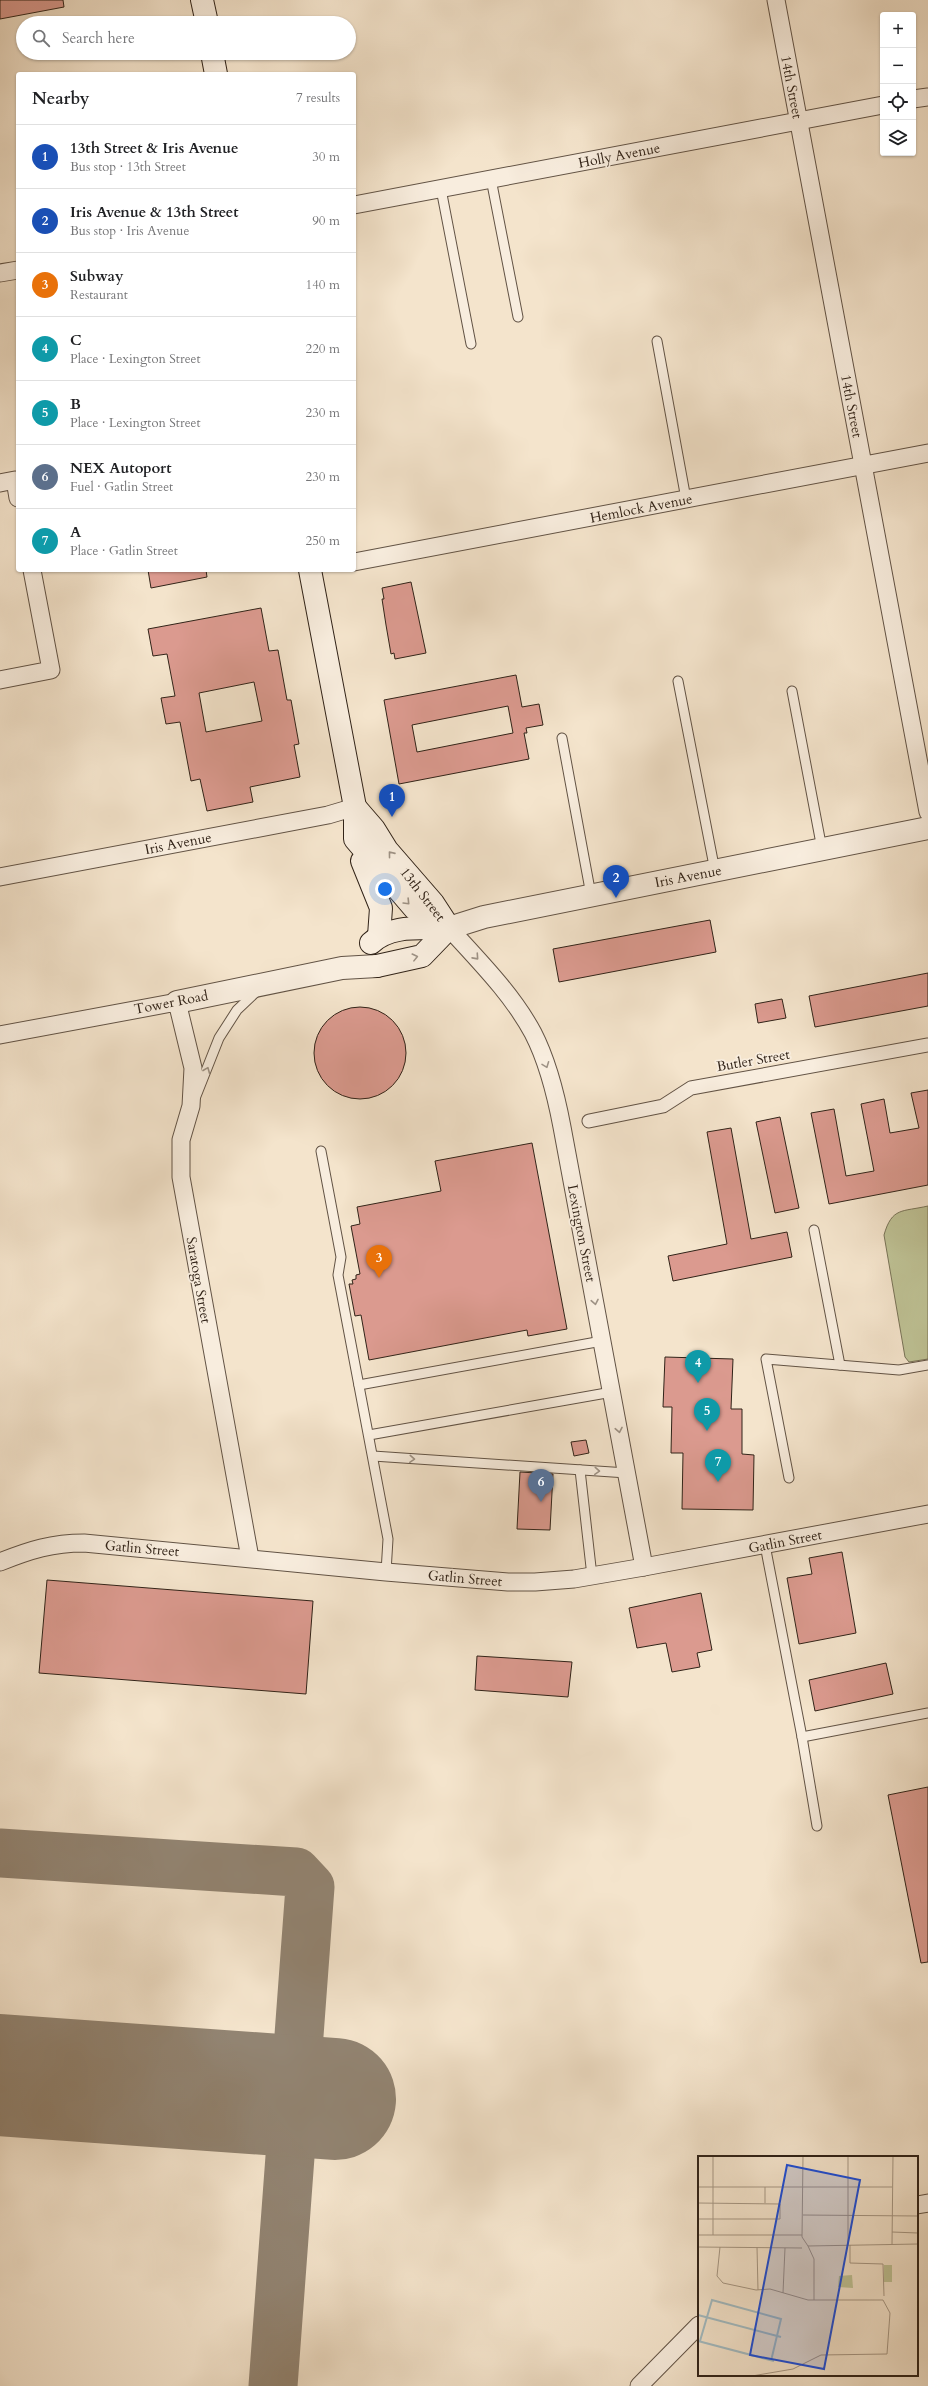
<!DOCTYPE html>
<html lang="en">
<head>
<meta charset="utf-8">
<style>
  body { margin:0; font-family:Cardo,serif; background:#f6f6f6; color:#202124 }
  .controls { position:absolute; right:12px; top:12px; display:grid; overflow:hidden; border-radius:4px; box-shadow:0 1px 3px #0004 }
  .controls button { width:36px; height:36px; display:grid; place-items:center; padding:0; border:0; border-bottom:1px solid #e0e0e0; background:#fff; color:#202124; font:20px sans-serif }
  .you { position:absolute; left:385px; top:889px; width:14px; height:14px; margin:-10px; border:3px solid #fff; border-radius:50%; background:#1a73e8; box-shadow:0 0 0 6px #1a73e833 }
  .badge { display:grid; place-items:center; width:26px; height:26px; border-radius:50%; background:#1a73e8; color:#fff; font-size:13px; font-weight:700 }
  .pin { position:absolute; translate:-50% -33px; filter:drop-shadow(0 1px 2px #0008) }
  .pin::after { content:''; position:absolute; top:21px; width:14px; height:12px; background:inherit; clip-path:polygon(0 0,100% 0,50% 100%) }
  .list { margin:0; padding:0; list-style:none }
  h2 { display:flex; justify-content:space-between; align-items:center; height:52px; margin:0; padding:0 16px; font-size:17px }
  h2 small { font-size:13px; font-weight:400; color:#757577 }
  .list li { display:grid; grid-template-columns:26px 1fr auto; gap:12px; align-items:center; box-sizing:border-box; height:64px; padding:0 16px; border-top:1px solid #e0e0e0 }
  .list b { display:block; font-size:15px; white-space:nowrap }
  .list p { margin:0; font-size:13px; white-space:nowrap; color:#757577 }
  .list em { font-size:13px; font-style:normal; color:#757577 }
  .icon { flex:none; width:22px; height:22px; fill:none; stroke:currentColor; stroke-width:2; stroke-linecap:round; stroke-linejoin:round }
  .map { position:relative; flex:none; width:928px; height:2386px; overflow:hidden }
  .search { position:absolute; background:#fff; box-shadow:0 1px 3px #0004; left:16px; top:16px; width:340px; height:44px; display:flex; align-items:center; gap:10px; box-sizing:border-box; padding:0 14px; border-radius:22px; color:#757577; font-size:15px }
  .panel { position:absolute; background:#fff; box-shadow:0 1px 3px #0004; left:16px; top:72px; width:340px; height:500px; border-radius:4px }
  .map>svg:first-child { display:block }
</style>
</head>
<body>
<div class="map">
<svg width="928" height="2386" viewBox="0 0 928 2386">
  <rect width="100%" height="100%" fill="#f4e4cc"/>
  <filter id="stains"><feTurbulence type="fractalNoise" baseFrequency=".005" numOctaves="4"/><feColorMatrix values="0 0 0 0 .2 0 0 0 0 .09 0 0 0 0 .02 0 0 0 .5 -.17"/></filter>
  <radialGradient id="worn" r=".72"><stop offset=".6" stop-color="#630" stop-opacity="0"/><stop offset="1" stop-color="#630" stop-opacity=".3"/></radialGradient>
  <path fill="#bfc396" stroke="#787357" d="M 928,1206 L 928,1359 L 909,1362 L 905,1357 L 884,1235 C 892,1207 902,1212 928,1206 Z"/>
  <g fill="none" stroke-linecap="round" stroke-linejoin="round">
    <path stroke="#928472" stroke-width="49" d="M 0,1853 L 296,1872 L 310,1887 L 273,2386"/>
    <path stroke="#928472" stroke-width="122" d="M 0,2075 L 335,2099"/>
  </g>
  <g fill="#db9a8f" stroke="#312318" fill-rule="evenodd">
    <path d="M 0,0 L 63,0 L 64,7 L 0,19 Z"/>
    <path d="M 148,570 L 206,570 L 207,577 L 151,588 Z"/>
    <path d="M 411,582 L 426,653 L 395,659 L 394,653 L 391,654 L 386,625 L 382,599 L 384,599 L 382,588 Z"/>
    <path d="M 261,608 L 269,651 L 278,650 L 287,700 L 291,700 L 299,744 L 294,745 L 300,777 L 250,787 L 253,802 L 207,811 L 200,779 L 191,781 L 180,722 L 166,724 L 161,698 L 175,696 L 167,654 L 153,656 L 148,629 ZM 254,682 L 262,721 L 206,732 L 199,693 Z"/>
    <path d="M 516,675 L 522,707 L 539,704 L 543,725 L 526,728 L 527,733 L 524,733 L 529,759 L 399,784 L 384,700 ZM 508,706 L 513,733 L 417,752 L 412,725 Z"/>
    <path d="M 710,920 L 716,952 L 559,982 L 553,949 Z"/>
    <path d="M 928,973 L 928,1006 L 815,1027 L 809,996 Z"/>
    <path d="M 782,999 L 786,1018 L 758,1023 L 755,1004 Z"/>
    <circle cx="360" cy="1053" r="46"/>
    <path d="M 928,1090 L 928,1185 L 829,1204 L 811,1113 L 834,1109 L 846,1176 L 874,1171 L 861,1104 L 884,1099 L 890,1133 L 919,1128 L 911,1093 Z"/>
    <path d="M 780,1117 L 799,1208 L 775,1213 L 756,1122 Z"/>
    <path d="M 731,1128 L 751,1239 L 787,1232 L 792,1257 L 673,1281 L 668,1256 L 727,1244 L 707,1132 Z"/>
    <path d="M 532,1143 L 567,1329 L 528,1336 L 527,1330 L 369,1360 L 361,1315 L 355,1316 L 349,1284 L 353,1284 L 352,1280 L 356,1279 L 356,1275 L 360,1274 L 351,1226 L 360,1224 L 357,1207 L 441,1191 L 435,1161 Z"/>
    <path d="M 665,1357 L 733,1359 L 731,1409 L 742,1409 L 742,1454 L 754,1455 L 753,1510 L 682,1509 L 683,1453 L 671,1453 L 672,1407 L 663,1407 Z"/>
    <path d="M 586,1440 L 589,1453 L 574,1456 L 571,1442 Z"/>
    <path d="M 520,1472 L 553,1474 L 550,1530 L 517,1529 Z"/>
    <path d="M 842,1552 L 856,1633 L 799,1644 L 787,1578 L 812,1574 L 809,1558 Z"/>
    <path d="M 47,1580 L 313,1601 L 306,1694 L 39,1673 Z"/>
    <path d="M 701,1593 L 712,1650 L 697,1653 L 700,1667 L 672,1672 L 666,1643 L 637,1648 L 629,1608 Z"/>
    <path d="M 477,1656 L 572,1662 L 568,1697 L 475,1690 Z"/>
    <path d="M 886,1663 L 893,1694 L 815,1711 L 809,1680 Z"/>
    <path d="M 928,1787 L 928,1962 L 921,1963 L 888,1795 Z"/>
  </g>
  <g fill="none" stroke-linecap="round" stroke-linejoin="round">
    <defs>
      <g id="service">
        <path d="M 491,179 L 518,317"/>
        <path d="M 441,189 L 471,344"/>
        <path d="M 657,341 L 686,499"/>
        <path d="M 678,681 L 715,871"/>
        <path d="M 792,691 L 822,849"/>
        <path d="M 562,738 L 591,895"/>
        <path d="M 196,1096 L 219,1038 L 237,1010 L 257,991"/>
        <path d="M 321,1151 L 341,1257 L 338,1275 L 388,1539 L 386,1572"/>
        <path d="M 814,1230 L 840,1365"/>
        <path d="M 359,1385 L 602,1341"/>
        <path d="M 369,1435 L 612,1392"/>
        <path d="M 373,1456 L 627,1473"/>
        <path d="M 580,1470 L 592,1576"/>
        <path d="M 789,1478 L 766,1359 L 899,1370 L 928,1365"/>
        <path d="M 765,1545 L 802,1737 L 928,1713"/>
        <path d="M 802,1737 L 817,1826"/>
      </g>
      <path id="pedestrian" d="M 589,1121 L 663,1106 L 691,1088 L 928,1045"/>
      <g id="minor">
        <path d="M 776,0 L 928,812"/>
        <path d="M 913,99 L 928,97"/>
        <path d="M 354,205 L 883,105"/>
        <path d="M 0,273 L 18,270"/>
        <path d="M 0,483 L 15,480 L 18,498"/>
        <path d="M 354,562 L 928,453"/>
        <path d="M 0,680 L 51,670 L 32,570"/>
        <path d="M 0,877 L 328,815 L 355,807"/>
        <path d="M 449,928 C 479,961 512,994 533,1033 C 548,1062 556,1095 562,1127 L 644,1567"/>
        <path d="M 0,1035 L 177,1002 L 193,1068 L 191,1106 L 181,1140 L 181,1177 L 250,1558"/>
        <path d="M 0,1562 C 30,1550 52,1543 84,1543 L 386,1572 L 508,1582 L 535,1582 L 574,1579 L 644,1567 L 928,1514"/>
        <path d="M 917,2205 L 928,2203"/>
        <path d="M 639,2386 L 699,2325"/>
      </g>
      <g id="tertiary">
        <path d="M 449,928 L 484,917 L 928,828"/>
        <path d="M 177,1002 L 342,968 L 377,966"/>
      </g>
      <g id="secondary">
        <path d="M 202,0 L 207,23"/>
        <path d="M 212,53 L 216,74"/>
        <path d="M 310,570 L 355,807 L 355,839 L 415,909 L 449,928"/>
        <path d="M 355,807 L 374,829 L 387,850 L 433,903 L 448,926"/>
        <path d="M 362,861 L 381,908 L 379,936"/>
        <path d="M 371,943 C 391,924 422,929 448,928"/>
        <path d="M 377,966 L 422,956 L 449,928"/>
      </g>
    </defs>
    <use href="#service" stroke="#625345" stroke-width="11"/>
    <use href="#pedestrian" stroke="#625345" stroke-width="15"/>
    <use href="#minor" stroke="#625345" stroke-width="19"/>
    <use href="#tertiary" stroke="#625345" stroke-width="24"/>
    <use href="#secondary" stroke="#312318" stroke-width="24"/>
    <use href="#service" stroke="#f8edde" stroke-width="9"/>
    <use href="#pedestrian" stroke="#f8edde" stroke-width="13"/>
    <use href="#minor" stroke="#f8edde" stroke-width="17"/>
    <use href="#tertiary" stroke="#f8edde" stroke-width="22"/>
    <use href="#secondary" stroke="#f8edde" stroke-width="22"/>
  </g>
  <defs><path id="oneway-chevron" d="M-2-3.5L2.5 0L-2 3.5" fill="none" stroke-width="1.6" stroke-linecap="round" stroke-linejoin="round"/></defs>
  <g stroke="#9e9285">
    <use href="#oneway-chevron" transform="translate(391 854) rotate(-129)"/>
    <use href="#oneway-chevron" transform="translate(407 902) rotate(46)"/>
    <use href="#oneway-chevron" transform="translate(415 957) rotate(-14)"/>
    <use href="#oneway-chevron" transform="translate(476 957) rotate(48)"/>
    <use href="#oneway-chevron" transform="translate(546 1065) rotate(69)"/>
    <use href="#oneway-chevron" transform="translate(207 1070) rotate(-68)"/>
    <use href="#oneway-chevron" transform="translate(595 1302) rotate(79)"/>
    <use href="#oneway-chevron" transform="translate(619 1430) rotate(79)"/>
    <use href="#oneway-chevron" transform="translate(412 1459) rotate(4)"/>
    <use href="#oneway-chevron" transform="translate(597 1471) rotate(4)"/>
  </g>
  <g text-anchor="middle" stroke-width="3.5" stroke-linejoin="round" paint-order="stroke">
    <g font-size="14" fill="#312318" stroke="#f8edde">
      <text transform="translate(792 87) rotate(79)" y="5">14th Street</text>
      <text transform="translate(619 155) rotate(-11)" y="5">Holly Avenue</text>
      <text transform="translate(852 406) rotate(79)" y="5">14th Street</text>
      <text transform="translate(641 508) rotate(-11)" y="5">Hemlock Avenue</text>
      <text transform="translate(178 843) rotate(-11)" y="5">Iris Avenue</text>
      <text transform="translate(688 876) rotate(-11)" y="5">Iris Avenue</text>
      <text transform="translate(423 894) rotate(52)" y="5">13th Street</text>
      <text transform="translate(171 1002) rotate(-11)" y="5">Tower Road</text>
      <text transform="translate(753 1060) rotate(-10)" y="5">Butler Street</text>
      <text transform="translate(582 1233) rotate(79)" y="5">Lexington Street</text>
      <text transform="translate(199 1280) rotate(80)" y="5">Saratoga Street</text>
      <text transform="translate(785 1541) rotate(-11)" y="5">Gatlin Street</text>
      <text transform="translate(142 1548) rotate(5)" y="5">Gatlin Street</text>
      <text transform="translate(465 1578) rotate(5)" y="5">Gatlin Street</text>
    </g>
  </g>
  <g transform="translate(698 2156)">
    <rect width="220" height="220" fill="#f4e4cc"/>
    <path d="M 186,109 L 194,109 L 194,126 L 186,126 ZM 154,119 L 155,132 L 140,131 L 141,120 Z" fill="#bfc396"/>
    <path fill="none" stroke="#a2bbc2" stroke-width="2" d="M 0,159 L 83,181M 0,185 L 76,205M 2,185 L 14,144 L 83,163 L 73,205"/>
    <path fill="none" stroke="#a69784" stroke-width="1" d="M 105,0 L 104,81 L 110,90M 0,31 L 194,31M 67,31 L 67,47M 0,47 L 82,48 L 82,63 L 0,63M 105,59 L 220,60M 194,76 L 220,77M 0,79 L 104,79M 15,79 L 15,0M 194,88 L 195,0M 150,89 L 150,0M 152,89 L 152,107 L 185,108 L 186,140M 0,91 L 104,92M 22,91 L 19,120 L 25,127 L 58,134 L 72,133 L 110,144 L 185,144 L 192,157 L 189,198 L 123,199 L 95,213 L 54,220M 59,91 L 60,134M 85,137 L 87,92M 116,144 L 116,103 L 110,90 L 220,88"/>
    <path fill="#1d4ed8" fill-opacity="0.15" stroke="#1d4ed8" stroke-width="2" d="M 89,9 L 162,24 L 126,213 L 52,199 Z"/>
    <rect width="220" height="220" fill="none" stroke="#312318" stroke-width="2"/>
  </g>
  <rect width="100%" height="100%" filter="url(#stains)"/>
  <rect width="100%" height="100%" fill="url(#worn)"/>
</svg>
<div class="controls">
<button>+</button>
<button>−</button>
<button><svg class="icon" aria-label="locate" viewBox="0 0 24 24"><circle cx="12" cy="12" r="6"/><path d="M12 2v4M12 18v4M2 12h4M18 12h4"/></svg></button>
<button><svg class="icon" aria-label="layers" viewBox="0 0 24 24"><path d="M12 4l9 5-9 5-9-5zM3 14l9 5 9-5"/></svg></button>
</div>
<div class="you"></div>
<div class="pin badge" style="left:392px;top:817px;background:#1a4fb4">1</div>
<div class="pin badge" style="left:616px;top:898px;background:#1a4fb4">2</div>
<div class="pin badge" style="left:379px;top:1278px;background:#e8710a">3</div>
<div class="pin badge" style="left:698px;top:1383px;background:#0f9aa8">4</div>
<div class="pin badge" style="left:707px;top:1431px;background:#0f9aa8">5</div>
<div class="pin badge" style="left:541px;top:1502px;background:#5c6f8a">6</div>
<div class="pin badge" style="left:718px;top:1482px;background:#0f9aa8">7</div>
<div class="search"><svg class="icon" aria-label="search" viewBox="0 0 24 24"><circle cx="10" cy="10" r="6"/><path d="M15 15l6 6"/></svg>Search here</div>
<section class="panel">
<h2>Nearby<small>7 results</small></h2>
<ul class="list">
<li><span class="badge" style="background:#1a4fb4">1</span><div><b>13th Street &amp; Iris Avenue</b><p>Bus stop · 13th Street</p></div><em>30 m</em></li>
<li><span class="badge" style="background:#1a4fb4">2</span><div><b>Iris Avenue &amp; 13th Street</b><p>Bus stop · Iris Avenue</p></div><em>90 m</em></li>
<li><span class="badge" style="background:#e8710a">3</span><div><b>Subway</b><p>Restaurant</p></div><em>140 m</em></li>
<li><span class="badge" style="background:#0f9aa8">4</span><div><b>C</b><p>Place · Lexington Street</p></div><em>220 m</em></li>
<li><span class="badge" style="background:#0f9aa8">5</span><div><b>B</b><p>Place · Lexington Street</p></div><em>230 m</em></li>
<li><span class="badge" style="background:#5c6f8a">6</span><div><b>NEX Autoport</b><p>Fuel · Gatlin Street</p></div><em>230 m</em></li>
<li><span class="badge" style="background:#0f9aa8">7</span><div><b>A</b><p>Place · Gatlin Street</p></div><em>250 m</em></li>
</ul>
</section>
</div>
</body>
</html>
